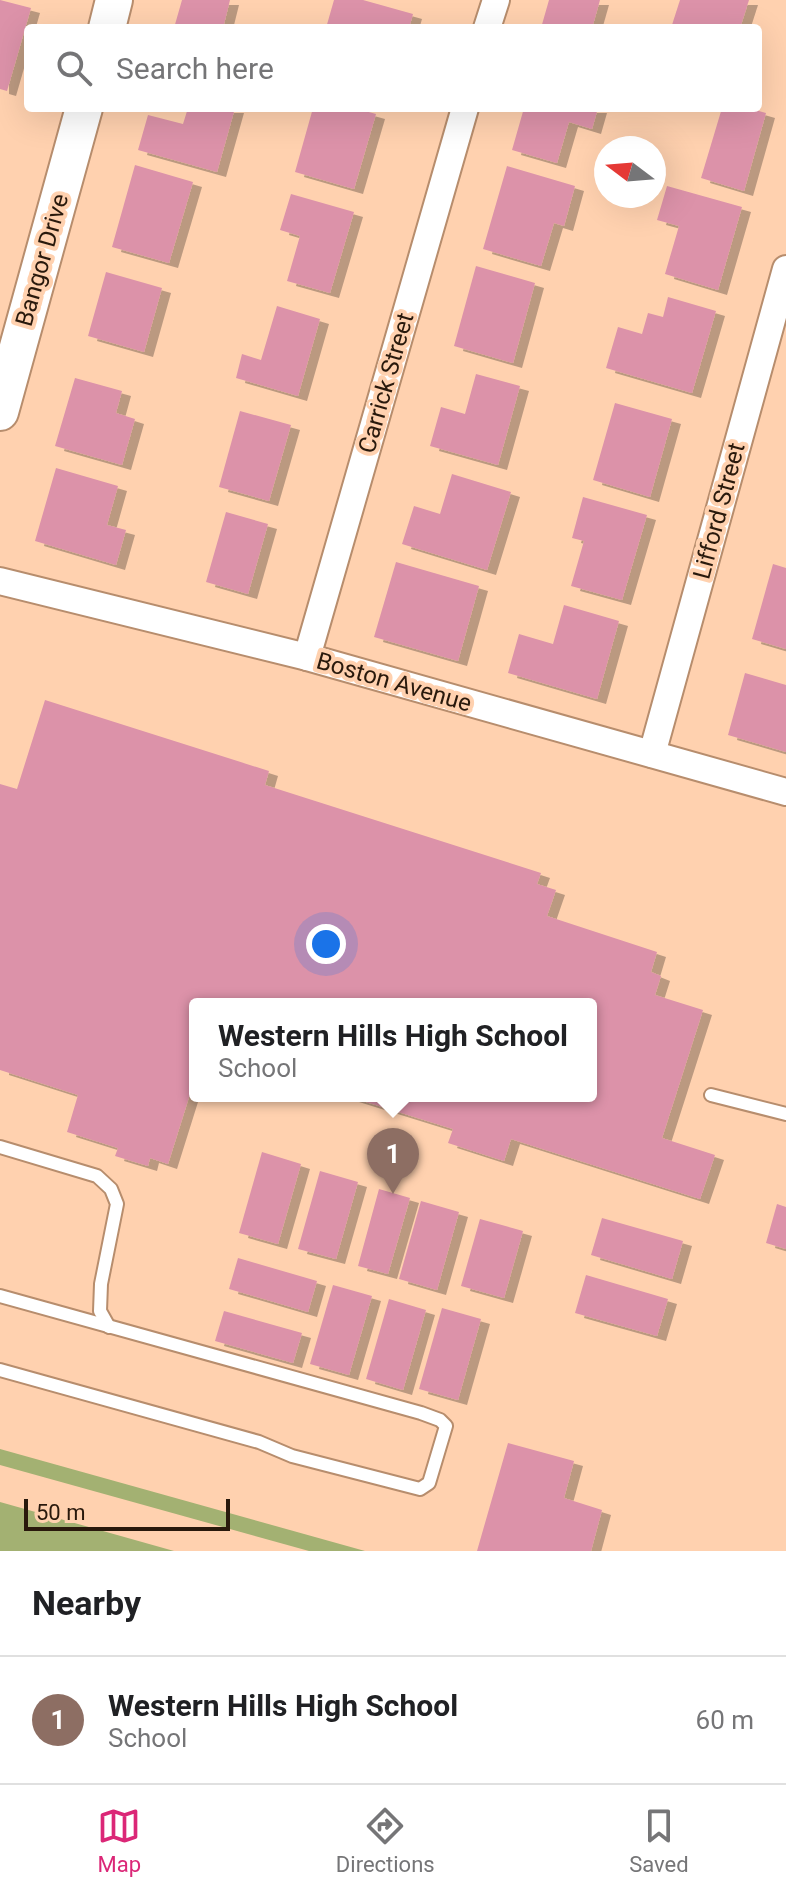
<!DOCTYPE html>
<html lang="en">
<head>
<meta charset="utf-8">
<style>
  body { margin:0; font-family:Roboto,sans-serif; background:#f2f2f2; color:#202124 }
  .compass { position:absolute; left:594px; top:136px; width:72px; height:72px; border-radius:50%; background:#fff; box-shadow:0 8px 32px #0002; rotate:286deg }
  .scale { position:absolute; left:24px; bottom:20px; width:206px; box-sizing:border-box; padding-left:8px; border:4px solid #29190c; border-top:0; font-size:22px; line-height:28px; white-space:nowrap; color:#29190c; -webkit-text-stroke:6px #ffd1af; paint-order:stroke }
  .you { position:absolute; left:326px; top:944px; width:28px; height:28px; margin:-20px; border:6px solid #fff; border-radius:50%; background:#1a73e8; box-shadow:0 0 0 12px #1a73e833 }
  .badge { display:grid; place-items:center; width:52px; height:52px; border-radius:50%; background:#db2777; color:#fff; font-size:26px; font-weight:700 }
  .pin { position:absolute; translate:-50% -66px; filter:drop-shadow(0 2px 4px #0008) }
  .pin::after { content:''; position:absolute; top:42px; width:28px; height:24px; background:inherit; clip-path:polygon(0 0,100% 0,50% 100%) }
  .popup { position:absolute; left:189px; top:998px; width:408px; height:104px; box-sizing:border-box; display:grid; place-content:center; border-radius:8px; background:#fff; filter:drop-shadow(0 2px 6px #0005); font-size:26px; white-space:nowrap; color:#757577 }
  .popup b { font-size:30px; color:#202124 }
  .popup::after { content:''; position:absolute; left:50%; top:100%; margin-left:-16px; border:16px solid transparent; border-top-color:#fff }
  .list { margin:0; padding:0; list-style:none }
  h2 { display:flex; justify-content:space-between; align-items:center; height:104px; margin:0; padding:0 32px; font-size:34px }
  h2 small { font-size:26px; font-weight:400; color:#757577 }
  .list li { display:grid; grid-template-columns:52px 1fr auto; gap:24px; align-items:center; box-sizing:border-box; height:128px; padding:0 32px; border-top:2px solid #e0e0e0 }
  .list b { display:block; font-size:30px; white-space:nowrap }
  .list p { margin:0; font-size:26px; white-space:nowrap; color:#757577 }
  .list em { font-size:26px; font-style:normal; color:#757577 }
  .icon { flex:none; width:44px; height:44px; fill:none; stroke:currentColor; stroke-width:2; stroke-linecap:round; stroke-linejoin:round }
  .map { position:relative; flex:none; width:786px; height:1551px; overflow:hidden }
  .search { position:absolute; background:#fff; box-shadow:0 8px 32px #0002; left:24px; right:24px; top:24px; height:88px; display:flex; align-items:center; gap:20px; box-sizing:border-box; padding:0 28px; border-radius:8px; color:#757577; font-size:30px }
  .sheet { height:232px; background:#fff }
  nav { display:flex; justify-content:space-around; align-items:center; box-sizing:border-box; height:112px; border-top:2px solid #e0e0e0; background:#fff; font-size:22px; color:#757577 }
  nav a { display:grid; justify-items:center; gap:4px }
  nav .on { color:#db2777 }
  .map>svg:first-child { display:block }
</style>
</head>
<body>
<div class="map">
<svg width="786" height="1551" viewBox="0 0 786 1551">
  <defs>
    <filter id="shadow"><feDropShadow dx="9" dy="5" stdDeviation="0" flood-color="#0004"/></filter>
  </defs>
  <rect width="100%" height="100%" fill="#ffd1af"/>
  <g fill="#a3b172">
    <path d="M 0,1449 L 365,1551 L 309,1551 L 0,1465 Z"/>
    <path d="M 0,1502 L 174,1551 L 0,1551 Z"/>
  </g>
  <g fill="#dc92a9" filter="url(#shadow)">
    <path d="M 0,0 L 31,8 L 7,91 L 0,89 Z"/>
    <path d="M 182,0 L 230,0 L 223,28 L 174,28 Z"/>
    <path d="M 334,0 L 363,0 L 413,14 L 409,28 L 326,28 Z"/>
    <path d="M 549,0 L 600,0 L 592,28 L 541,28 Z"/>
    <path d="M 680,0 L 749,0 L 740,28 L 671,28 Z"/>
    <path d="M 188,108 L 235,108 L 217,172 L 138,150 L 148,115 L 183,124 Z"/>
    <path d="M 313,108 L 354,108 L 376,114 L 354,189 L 295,172 Z"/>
    <path d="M 524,108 L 598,108 L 592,129 L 569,122 L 557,163 L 512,150 Z"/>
    <path d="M 722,108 L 748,108 L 766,113 L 744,191 L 701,178 Z"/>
    <path d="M 135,165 L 193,182 L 169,263 L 112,247 Z"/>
    <path d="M 507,166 L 575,186 L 564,226 L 554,223 L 541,266 L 483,249 Z"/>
    <path d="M 667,186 L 742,207 L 718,290 L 665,274 L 679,226 L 657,220 Z"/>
    <path d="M 291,194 L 354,212 L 330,293 L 287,281 L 300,236 L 280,230 Z"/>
    <path d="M 476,266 L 535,283 L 513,363 L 454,346 Z"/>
    <path d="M 106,272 L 162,288 L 144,352 L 88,336 Z"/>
    <path d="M 668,297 L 716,311 L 692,393 L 606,368 L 618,327 L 642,334 L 648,313 L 663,317 Z"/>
    <path d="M 277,306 L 320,319 L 298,396 L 236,378 L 242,354 L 261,360 Z"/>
    <path d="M 476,374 L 520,386 L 498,465 L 430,446 L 441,407 L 465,414 Z"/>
    <path d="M 75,378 L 122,391 L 116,413 L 135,419 L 122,465 L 55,446 Z"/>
    <path d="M 615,403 L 672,419 L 650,497 L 593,480 Z"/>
    <path d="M 240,411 L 291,425 L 269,501 L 219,487 Z"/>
    <path d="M 56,468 L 118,486 L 107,525 L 126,530 L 116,565 L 35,541 Z"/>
    <path d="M 452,474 L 511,492 L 487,570 L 402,544 L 414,506 L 440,514 Z"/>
    <path d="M 583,497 L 647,515 L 622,600 L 571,586 L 584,541 L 572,538 Z"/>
    <path d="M 226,512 L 268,524 L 248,594 L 206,582 Z"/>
    <path d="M 396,562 L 479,586 L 458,661 L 374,637 Z"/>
    <path d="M 773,564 L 786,568 L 786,649 L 752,639 Z"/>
    <path d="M 564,605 L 619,621 L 597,699 L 508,673 L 519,634 L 553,644 Z"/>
    <path d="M 745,673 L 786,685 L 786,752 L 728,735 Z"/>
    <path d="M 45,700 L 269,771 L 265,785 L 541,873 L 537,884 L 556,890 L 547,916 L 657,952 L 651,972 L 661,976 L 655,995 L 703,1010 L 662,1138 L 715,1155 L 700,1199 L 511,1139 L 504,1161 L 448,1143 L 453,1129 L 350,1097 L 591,1096 L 591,1004 L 195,1004 L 195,1078 L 168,1164 L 150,1158 L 148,1166 L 115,1156 L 118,1148 L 67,1132 L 78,1095 L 0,1070 L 0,784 L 17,789 Z"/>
    <path d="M 262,1152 L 301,1164 L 278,1244 L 239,1233 Z"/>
    <path d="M 320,1171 L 358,1182 L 336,1259 L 298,1249 Z"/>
    <path d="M 379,1189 L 410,1198 L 388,1274 L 358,1266 Z"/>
    <path d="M 421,1201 L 459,1212 L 437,1290 L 399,1279 Z"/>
    <path d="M 777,1204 L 786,1207 L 786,1249 L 766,1243 Z"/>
    <path d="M 602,1218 L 683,1241 L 672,1279 L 591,1255 Z"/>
    <path d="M 480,1219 L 523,1231 L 504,1298 L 461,1286 Z"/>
    <path d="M 238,1258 L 317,1281 L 308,1312 L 229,1289 Z"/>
    <path d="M 586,1275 L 668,1299 L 657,1336 L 575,1313 Z"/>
    <path d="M 333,1285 L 372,1296 L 349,1375 L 310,1364 Z"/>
    <path d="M 389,1299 L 426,1310 L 403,1390 L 366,1379 Z"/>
    <path d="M 442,1308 L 481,1319 L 458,1400 L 419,1389 Z"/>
    <path d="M 224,1311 L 302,1333 L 293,1363 L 215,1341 Z"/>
    <path d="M 508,1443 L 574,1461 L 564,1498 L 602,1510 L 591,1551 L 477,1551 Z"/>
  </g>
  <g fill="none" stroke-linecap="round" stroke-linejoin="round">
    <defs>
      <g id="lane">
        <path d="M 711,1095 L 786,1114"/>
        <path d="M 0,1147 L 97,1176 L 111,1189 L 117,1204 L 101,1284 L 100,1311 L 109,1327"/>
        <path d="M 0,1296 L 421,1413 L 440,1420 L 446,1426 L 429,1483 L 420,1489 L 292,1456 L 259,1442 L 0,1370"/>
      </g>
      <g id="street">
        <path d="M 487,28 L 496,0"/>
        <path d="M 0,581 L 307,657 L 786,792"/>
        <path d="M 307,657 L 465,108"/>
        <path d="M 652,754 L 786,269"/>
      </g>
      <g id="secondary">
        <path d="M 107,28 L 114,0"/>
        <path d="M 0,412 L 84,108"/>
      </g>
    </defs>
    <use href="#lane" stroke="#b78d6d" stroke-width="16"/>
    <use href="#street" stroke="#b78d6d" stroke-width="30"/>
    <use href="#secondary" stroke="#b78d6d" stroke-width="40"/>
    <use href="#lane" stroke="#fff" stroke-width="12"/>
    <use href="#street" stroke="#fff" stroke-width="26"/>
    <use href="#secondary" stroke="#fff" stroke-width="36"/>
  </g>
  <g text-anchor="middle" stroke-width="8" stroke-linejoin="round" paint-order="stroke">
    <g font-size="24" fill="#29190c" stroke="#ffd1af">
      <text transform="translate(42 260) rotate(-74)" y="8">Bangor Drive</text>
      <text transform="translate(386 383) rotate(-74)" y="8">Carrick Street</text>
      <text transform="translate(719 511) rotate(-75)" y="8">Lifford Street</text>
      <text transform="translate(394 682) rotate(16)" y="8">Boston Avenue</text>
    </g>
  </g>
</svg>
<svg class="compass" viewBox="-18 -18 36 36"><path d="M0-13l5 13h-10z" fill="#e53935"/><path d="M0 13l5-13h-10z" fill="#757577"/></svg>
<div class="scale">50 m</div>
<div class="you"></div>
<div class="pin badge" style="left:393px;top:1194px;background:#8d6e63">1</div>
<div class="popup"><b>Western Hills High School</b>School</div>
<div class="search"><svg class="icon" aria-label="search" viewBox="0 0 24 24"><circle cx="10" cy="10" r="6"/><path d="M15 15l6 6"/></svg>Search here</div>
</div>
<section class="sheet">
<h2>Nearby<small></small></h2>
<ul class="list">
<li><span class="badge" style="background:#8d6e63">1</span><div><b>Western Hills High School</b><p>School</p></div><em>60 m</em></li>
</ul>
</section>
<nav>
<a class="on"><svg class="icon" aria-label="map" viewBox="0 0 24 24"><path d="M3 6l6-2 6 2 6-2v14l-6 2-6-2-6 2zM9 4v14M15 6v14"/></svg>Map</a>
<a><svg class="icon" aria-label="directions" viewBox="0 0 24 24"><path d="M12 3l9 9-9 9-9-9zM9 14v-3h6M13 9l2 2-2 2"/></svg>Directions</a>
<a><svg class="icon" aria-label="saved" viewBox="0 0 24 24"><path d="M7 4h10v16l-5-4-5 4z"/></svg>Saved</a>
</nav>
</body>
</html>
